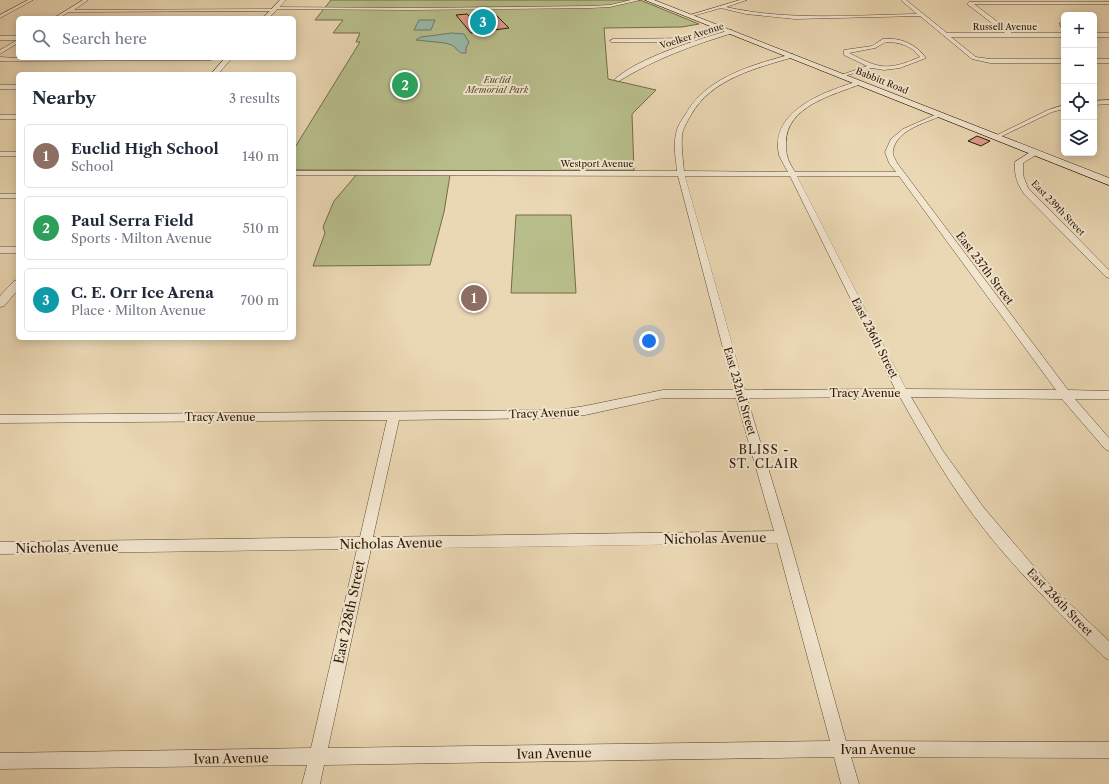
<!DOCTYPE html>
<html lang="en">
<head>
<meta charset="utf-8">
<style>
  body { margin:0; font-family:"Libre Caslon Text",serif; background:#f2f2f3; color:#1f2937 }
  .controls { position:absolute; right:12px; top:12px; display:grid; overflow:hidden; border-radius:6px; box-shadow:0 2px 10px #0003 }
  .controls button { width:36px; height:36px; display:grid; place-items:center; padding:0; border:0; border-bottom:1px solid #e0e1e3; background:#fff; color:#1f2937; font:20px sans-serif }
  .you { position:absolute; left:649px; top:341px; width:14px; height:14px; margin:-10px; border:3px solid #fff; border-radius:50%; background:#1a73e8; box-shadow:0 0 0 6px #1a73e833 }
  .badge { display:grid; place-items:center; width:26px; height:26px; border-radius:50%; background:#ea580c; color:#fff; font-size:13px; font-weight:700 }
  .pin { position:absolute; translate:-50% -50%; border:2px solid #fff; box-shadow:0 1px 4px #0006 }
  .list { margin:0; padding:0; list-style:none }
  h2 { display:flex; justify-content:space-between; align-items:center; height:52px; margin:0; padding:0 16px; font-size:17px }
  h2 small { font-size:13px; font-weight:400; color:#747a83 }
  .list li { display:grid; grid-template-columns:26px 1fr auto; gap:12px; align-items:center; box-sizing:border-box; height:64px; margin:0 8px 8px; padding:0 8px; border:1px solid #e0e1e3; border-radius:6px }
  .list b { display:block; font-size:15px; white-space:nowrap }
  .list p { margin:0; font-size:13px; white-space:nowrap; color:#747a83 }
  .list em { font-size:13px; font-style:normal; color:#747a83 }
  .icon { flex:none; width:22px; height:22px; fill:none; stroke:currentColor; stroke-width:2; stroke-linecap:round; stroke-linejoin:round }
  .map { position:relative; flex:none; width:1109px; height:784px; overflow:hidden }
  .search { position:absolute; background:#fff; box-shadow:0 2px 10px #0003; left:16px; top:16px; width:280px; height:44px; display:flex; align-items:center; gap:10px; box-sizing:border-box; padding:0 14px; border-radius:6px; color:#747a83; font-size:15px }
  .panel { position:absolute; background:#fff; box-shadow:0 2px 10px #0003; left:16px; top:72px; width:280px; height:268px; border-radius:6px }
  .map>svg:first-child { display:block }
</style>
</head>
<body>
<div class="map">
<svg width="1109" height="784" viewBox="0 0 1109 784">
  <rect width="100%" height="100%" fill="#ead7b3"/>
  <filter id="stains"><feTurbulence type="fractalNoise" baseFrequency=".005" numOctaves="4"/><feColorMatrix values="0 0 0 0 .2 0 0 0 0 .09 0 0 0 0 .02 0 0 0 .5 -.17"/></filter>
  <radialGradient id="worn" r=".72"><stop offset=".6" stop-color="#630" stop-opacity="0"/><stop offset="1" stop-color="#630" stop-opacity=".3"/></radialGradient>
  <g fill="#b8be8b" stroke="#746b48">
    <path d="M 331,0 L 640,0 L 699,24 L 682,27 L 604,28 L 608,79 L 656,90 L 632,114 L 634,171 L 294,170 L 294,149 L 360,42 L 356,42 L 360,33 L 333,33 L 343,20 L 315,20 Z"/>
    <path d="M 357,174 L 450,175 L 444,212 L 430,265 L 313,266 L 325,233 L 323,227 L 334,201 Z"/>
    <path d="M 516,215 L 571,215 L 576,293 L 511,293 Z"/>
  </g>
  <g fill="#98baaa" stroke="#6e7968">
    <path d="M 419,20 L 435,20 L 431,30 L 414,30 Z"/>
    <path d="M 452,33 L 464,34 L 469,42 L 466,48 L 466,53 L 461,53 L 452,45 L 445,43 L 416,40 L 421,37 Z"/>
  </g>
  <g fill="#e19a8d" stroke="#2f1806">
    <path d="M 467,14 L 470,17 L 495,14 L 509,28 L 471,33 L 456,15 Z"/>
    <path d="M 977,136 L 990,141 L 981,146 L 968,141 Z"/>
  </g>
  <g fill="none" stroke-linecap="round" stroke-linejoin="round">
    <defs>
      <g id="minor">
        <path d="M 28,0 L 33,0 L 0,18 L 0,15 Z"/>
        <path d="M 83,0 L 88,0 L 74,10 L 273,9 L 275,7 L 409,8 L 590,6 L 610,5 L 631,0 L 640,0 L 610,7 L 590,8 L 409,10 L 275,9 L 273,11 L 69,12 L 59,18 L 54,18 Z"/>
        <path d="M 740,0 L 747,0 L 726,7 C 789,21 853,15 917,14 L 901,0 L 906,0 L 947,33 L 1005,33 L 967,4 L 969,2 L 1109,2 L 1109,4 L 974,4 L 1012,33 L 1064,33 L 1064,37 L 951,37 L 976,57 L 990,59 L 1064,59 L 1064,63 L 990,63 L 972,59 L 920,16 L 795,19 L 746,14 L 721,8 L 689,17 L 687,16 Z"/>
        <path d="M 1060,23 L 1064,23 L 1064,29 L 1061,27 Z"/>
        <path d="M 731,30 L 734,32 L 733,33 C 693,45 655,59 619,81 L 614,80 C 637,58 699,39 731,30 Z"/>
        <rect x="1094" y="33" width="15" height="4"/>
        <path d="M 0,36 L 18,36 L 18,43 L 0,54 L 0,50 L 17,40 L 0,40 Z"/>
        <path d="M 613,39 L 693,38 L 696,40 L 693,42 L 611,42 L 610,41 Z"/>
        <path d="M 883,39 C 900,37 916,44 926,58 L 900,68 L 884,70 L 872,68 L 841,77 L 841,75 L 867,66 L 844,55 L 844,50 L 872,46 ZM 886,42 C 900,42 912,46 920,57 C 887,71 880,69 849,53 L 875,48 Z"/>
        <path d="M 792,54 L 795,56 L 794,57 C 756,68 711,79 691,115 C 687,122 683,128 682,135 C 681,147 683,159 684,171 L 788,172 C 785,167 781,160 779,155 C 769,110 826,91 859,81 L 861,82 L 861,84 C 833,95 786,106 786,143 C 786,146 786,151 787,155 C 788,161 792,167 795,172 L 896,172 L 889,163 L 885,152 L 891,139 L 903,129 L 937,114 L 941,114 L 941,116 C 925,123 896,130 893,151 C 892,154 895,159 897,163 L 1068,390 L 1109,391 L 1109,399 L 1075,399 L 1109,438 L 1109,451 L 1105,449 L 1062,399 L 911,397 L 943,451 L 984,508 L 1047,582 L 1109,641 L 1109,660 L 1104,657 C 1058,612 1013,568 974,516 C 946,478 923,438 900,397 L 747,398 L 789,537 L 846,741 L 1109,742 L 1109,758 L 851,757 L 859,784 L 841,784 L 834,757 L 324,765 L 320,784 L 302,784 L 307,765 L 0,769 L 0,753 L 311,748 L 357,549 L 0,554 L 0,542 L 360,537 L 387,420 L 0,423 L 0,415 L 559,410 L 585,406 L 663,390 L 734,390 L 678,176 L 294,175 L 294,171 L 677,171 C 676,159 673,146 676,134 C 677,127 681,121 685,115 C 706,77 752,65 792,54 ZM 685,176 L 790,176 L 895,389 L 745,390 ZM 797,176 L 899,176 L 1056,390 L 906,389 ZM 663,398 L 736,398 L 774,531 L 373,537 L 399,420 L 559,418 L 585,415 ZM 777,543 L 830,741 L 328,748 L 371,549 Z"/>
        <path d="M 0,57 L 18,58 L 214,58 L 211,60 L 0,61 Z"/>
        <rect x="1094" y="59" width="15" height="4"/>
        <rect x="0" y="85" width="18" height="4"/>
        <path d="M 1109,100 L 1109,104 L 1094,105 L 1094,101 Z"/>
        <path d="M 1064,105 L 1064,109 L 1052,112 L 998,138 L 993,137 L 1048,110 Z"/>
        <rect x="0" y="115" width="18" height="4"/>
        <path d="M 1032,151 L 1035,151 L 1039,153 L 1023,163 L 1023,175 L 1028,188 L 1109,270 L 1109,278 L 1106,277 L 1024,194 C 1017,183 1014,175 1015,162 Z"/>
        <rect x="0" y="152" width="18" height="4"/>
        <rect x="0" y="194" width="18" height="4"/>
        <rect x="0" y="247" width="18" height="6"/>
      </g>
      <g id="tertiary">
        <path d="M 280,0 L 286,0 L 269,18 L 263,18 Z"/>
        <path d="M 225,58 L 232,58 L 218,74 L 211,74 Z"/>
        <path d="M 18,280 L 18,290 L 4,306 L 0,307 L 0,296 L 14,281 Z"/>
      </g>
      <path id="secondary" d="M 645,0 L 654,0 L 1109,178 L 1109,185 Z"/>
    </defs>
    <use href="#minor" stroke="#5e4831" stroke-width="1"/>
    <use href="#tertiary" stroke="#5e4831" stroke-width="1"/>
    <use href="#secondary" stroke="#2f1806" stroke-width="1"/>
    <use href="#minor" fill="#f1e5ce" fill-rule="evenodd"/>
    <use href="#tertiary" fill="#f1e5ce" fill-rule="evenodd"/>
    <use href="#secondary" fill="#f1e5ce" fill-rule="evenodd"/>
  </g>
  <g text-anchor="middle" stroke-width="4" stroke-linejoin="round" paint-order="stroke">
    <g font-size="9" fill="#2f1806" stroke="#f1e5ce">
      <text x="1005" y="30">Russell Avenue</text>
      <text transform="translate(692 36) rotate(-18)" y="3">Voelker Avenue</text>
      <text transform="translate(882 81) rotate(22)" y="3">Babbitt Road</text>
      <text x="597" y="167">Westport Avenue</text>
      <text transform="translate(1058 208) rotate(46)" y="3">East 239th Street</text>
    </g>
    <g font-size="9" font-style="italic" fill="#584a2e" stroke="#f1e5ce">
      <text x="497" y="83">Euclid<tspan x="497" dy="10">Memorial Park</tspan></text>
    </g>
    <g font-size="11" fill="#2f1806" stroke="#f1e5ce">
      <text transform="translate(985 268) rotate(53)" y="4">East 237th Street</text>
      <text transform="translate(875 338) rotate(63)" y="4">East 236th Street</text>
      <text transform="translate(740 391) rotate(74)" y="4">East 232nd Street</text>
      <text x="865" y="397">Tracy Avenue</text>
      <text transform="translate(544 413) rotate(-2)" y="4">Tracy Avenue</text>
      <text x="220" y="421">Tracy Avenue</text>
      <text transform="translate(1060 602) rotate(46)" y="4">East 236th Street</text>
    </g>
    <g font-size="12" letter-spacing="1" fill="#2f1806" stroke="#f1e5ce">
      <text x="764" y="454">BLISS -<tspan x="764" dy="14">ST. CLAIR</tspan></text>
    </g>
    <g font-size="13" fill="#2f1806" stroke="#f1e5ce">
      <text transform="translate(715 538) rotate(-1)" y="5">Nicholas Avenue</text>
      <text transform="translate(391 543) rotate(-1)" y="5">Nicholas Avenue</text>
      <text transform="translate(67 547) rotate(-1)" y="5">Nicholas Avenue</text>
      <text transform="translate(349 612) rotate(-78)" y="5">East 228th Street</text>
      <text x="878" y="754">Ivan Avenue</text>
      <text transform="translate(554 753) rotate(-1)" y="5">Ivan Avenue</text>
      <text transform="translate(231 758) rotate(-1)" y="5">Ivan Avenue</text>
    </g>
  </g>
  <rect width="100%" height="100%" filter="url(#stains)"/>
  <rect width="100%" height="100%" fill="url(#worn)"/>
</svg>
<div class="controls">
<button>+</button>
<button>−</button>
<button><svg class="icon" aria-label="locate" viewBox="0 0 24 24"><circle cx="12" cy="12" r="6"/><path d="M12 2v4M12 18v4M2 12h4M18 12h4"/></svg></button>
<button><svg class="icon" aria-label="layers" viewBox="0 0 24 24"><path d="M12 4l9 5-9 5-9-5zM3 14l9 5 9-5"/></svg></button>
</div>
<div class="you"></div>
<div class="pin badge" style="left:474px;top:298px;background:#8d6e63">1</div>
<div class="pin badge" style="left:405px;top:85px;background:#2e9e5b">2</div>
<div class="pin badge" style="left:483px;top:22px;background:#0f9aa8">3</div>
<div class="search"><svg class="icon" aria-label="search" viewBox="0 0 24 24"><circle cx="10" cy="10" r="6"/><path d="M15 15l6 6"/></svg>Search here</div>
<section class="panel">
<h2>Nearby<small>3 results</small></h2>
<ul class="list">
<li><span class="badge" style="background:#8d6e63">1</span><div><b>Euclid High School</b><p>School</p></div><em>140 m</em></li>
<li><span class="badge" style="background:#2e9e5b">2</span><div><b>Paul Serra Field</b><p>Sports · Milton Avenue</p></div><em>510 m</em></li>
<li><span class="badge" style="background:#0f9aa8">3</span><div><b>C. E. Orr Ice Arena</b><p>Place · Milton Avenue</p></div><em>700 m</em></li>
</ul>
</section>
</div>
</body>
</html>
